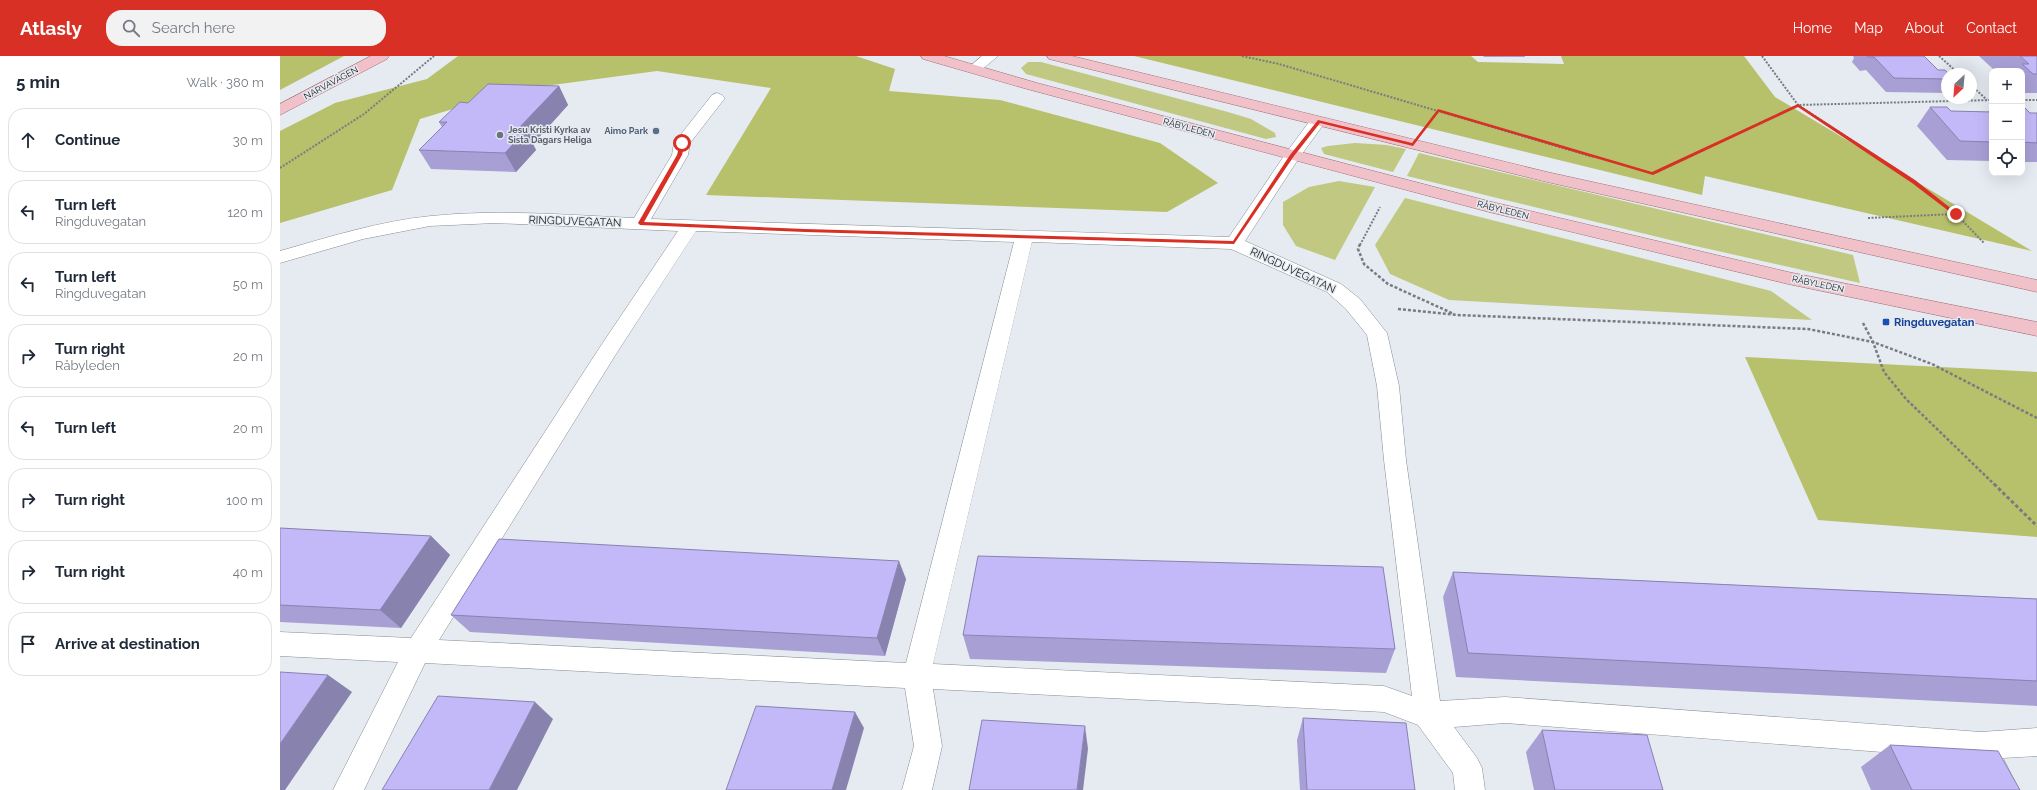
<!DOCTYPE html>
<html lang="en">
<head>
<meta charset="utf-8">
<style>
  body { margin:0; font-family:Raleway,sans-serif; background:#f2f2f3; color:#1f2937 }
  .controls { position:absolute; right:12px; top:12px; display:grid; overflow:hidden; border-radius:8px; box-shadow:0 4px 16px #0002 }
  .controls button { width:36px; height:36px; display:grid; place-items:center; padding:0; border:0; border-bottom:1px solid #e0e1e3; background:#fff; color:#1f2937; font:20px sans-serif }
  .compass { position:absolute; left:1661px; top:12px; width:36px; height:36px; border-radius:50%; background:#fff; box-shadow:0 4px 16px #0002; rotate:206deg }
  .stop { position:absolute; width:12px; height:12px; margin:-9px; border:3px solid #d93025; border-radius:50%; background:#fff }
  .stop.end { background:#d93025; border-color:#fff; box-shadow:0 1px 4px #0008 }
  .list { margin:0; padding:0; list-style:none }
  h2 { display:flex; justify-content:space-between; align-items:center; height:52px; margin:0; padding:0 16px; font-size:17px }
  h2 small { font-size:13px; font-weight:400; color:#747a83 }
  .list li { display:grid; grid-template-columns:26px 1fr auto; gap:12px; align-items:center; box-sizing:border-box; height:64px; margin:0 8px 8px; padding:0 8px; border:1px solid #e0e1e3; border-radius:16px }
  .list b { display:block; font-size:15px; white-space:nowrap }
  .list p { margin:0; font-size:13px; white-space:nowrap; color:#747a83 }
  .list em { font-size:13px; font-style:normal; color:#747a83 }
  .icon { flex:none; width:22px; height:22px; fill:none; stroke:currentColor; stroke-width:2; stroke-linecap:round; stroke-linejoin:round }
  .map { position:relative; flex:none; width:1757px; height:734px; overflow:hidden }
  header { display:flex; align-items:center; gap:24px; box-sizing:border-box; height:56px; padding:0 20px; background:#d93025; color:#fff }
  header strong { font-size:19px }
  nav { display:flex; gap:22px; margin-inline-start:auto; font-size:14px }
  .search { width:280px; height:36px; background:#f2f2f3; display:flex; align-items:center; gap:10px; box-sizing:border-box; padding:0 14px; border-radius:16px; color:#747a83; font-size:15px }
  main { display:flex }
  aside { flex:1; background:#fff }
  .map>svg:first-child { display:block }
</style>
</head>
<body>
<header>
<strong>Atlasly</strong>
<div class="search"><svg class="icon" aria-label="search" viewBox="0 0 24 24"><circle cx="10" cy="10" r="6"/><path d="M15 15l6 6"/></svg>Search here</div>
<nav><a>Home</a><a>Map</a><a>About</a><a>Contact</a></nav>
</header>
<main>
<aside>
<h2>5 min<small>Walk · 380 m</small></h2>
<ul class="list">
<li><svg class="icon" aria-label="ahead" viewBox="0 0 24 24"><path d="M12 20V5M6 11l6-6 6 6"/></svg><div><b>Continue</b></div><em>30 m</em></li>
<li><svg class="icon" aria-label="left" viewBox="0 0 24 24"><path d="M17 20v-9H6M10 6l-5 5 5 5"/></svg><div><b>Turn left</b><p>Ringduvegatan</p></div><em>120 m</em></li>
<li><svg class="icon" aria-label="left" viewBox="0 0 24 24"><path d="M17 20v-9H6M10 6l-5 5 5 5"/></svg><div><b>Turn left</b><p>Ringduvegatan</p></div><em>50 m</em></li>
<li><svg class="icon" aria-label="right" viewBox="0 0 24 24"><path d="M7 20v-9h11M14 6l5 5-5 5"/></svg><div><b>Turn right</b><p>Råbyleden</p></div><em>20 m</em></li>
<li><svg class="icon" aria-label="left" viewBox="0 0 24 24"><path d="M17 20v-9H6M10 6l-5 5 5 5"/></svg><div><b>Turn left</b></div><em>20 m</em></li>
<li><svg class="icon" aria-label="right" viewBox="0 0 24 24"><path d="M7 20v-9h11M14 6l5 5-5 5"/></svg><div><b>Turn right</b></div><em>100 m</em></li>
<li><svg class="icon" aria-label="right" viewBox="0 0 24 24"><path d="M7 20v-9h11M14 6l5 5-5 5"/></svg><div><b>Turn right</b></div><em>40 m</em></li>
<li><svg class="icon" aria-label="arrive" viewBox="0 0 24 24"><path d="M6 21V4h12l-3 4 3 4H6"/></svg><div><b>Arrive at destination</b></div></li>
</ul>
</aside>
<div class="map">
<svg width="1757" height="734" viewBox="0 0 1757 734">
  <rect width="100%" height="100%" fill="#e5ebf1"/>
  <g fill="#c0c882">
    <path d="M 748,6 L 761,6 L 948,56 L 971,63 L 995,77 L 996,81 L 986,83 L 746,18 L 741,12 Z"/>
    <path d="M 1075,87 L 1107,89 L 1126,93 L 1113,116 L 1044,98 L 1041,92 L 1048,90 Z"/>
    <path d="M 1139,97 L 1573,199 L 1580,227 L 1411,189 L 1127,120 Z"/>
    <path d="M 1059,125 L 1095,131 L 1055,204 L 1016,190 L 1003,169 L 1003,146 L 1029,131 Z"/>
    <path d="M 1125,142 L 1491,235 L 1532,264 L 1169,244 L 1110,218 L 1095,189 Z"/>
  </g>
  <g fill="#b7c06a">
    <path d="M 0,0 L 64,0 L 0,34 Z"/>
    <path d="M 178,0 L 576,0 L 615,13 L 609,35 L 720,44 L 880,87 L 938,127 L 887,156 L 426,139 L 491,32 L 377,15 L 235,34 L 140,63 L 112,134 L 0,167 L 0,75 L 55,47 L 147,23 Z"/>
    <path d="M 854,0 L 1191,0 L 1198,6 L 1284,8 L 1281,0 L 1464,0 L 1495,41 L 1752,195 L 1425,120 L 1422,139 Z"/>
    <path d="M 1465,301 L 1757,316 L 1757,481 L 1538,464 Z"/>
  </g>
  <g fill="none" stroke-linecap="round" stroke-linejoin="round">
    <defs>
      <g id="minor">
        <path d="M 702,0 L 718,0 L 699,16 L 689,16 L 687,13 Z"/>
        <path d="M 437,37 L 442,39 L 445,42 L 410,87 L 408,99 L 371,163 L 949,181 L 1006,97 L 1032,62 L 1044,62 L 1046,65 L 1019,102 L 965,185 L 1061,228 L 1080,243 L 1107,277 L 1119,330 L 1126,404 L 1160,645 L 1225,641 L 1701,676 L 1757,672 L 1757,700 L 1723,702 L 1739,734 L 1708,734 L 1693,703 L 1225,667 L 1174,671 L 1197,702 L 1202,712 L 1205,734 L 1175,734 L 1173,717 L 1138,669 L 1104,656 L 653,633 L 662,690 L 652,734 L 622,734 L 634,690 L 625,632 L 145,607 L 84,734 L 53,734 L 118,606 L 0,600 L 0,576 L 131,582 L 322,288 L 398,175 L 215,167 L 150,170 L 83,183 L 0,207 L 0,195 C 49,181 100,165 151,160 C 218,153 287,159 354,162 L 392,99 L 394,87 L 432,39 ZM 416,175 L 734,186 L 626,607 L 159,584 L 336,298 ZM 752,186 L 951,193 L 1047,236 L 1066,253 L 1087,279 L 1097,330 L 1104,404 L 1132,640 L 1104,630 L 653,608 Z"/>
      </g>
      <g id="major">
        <path d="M 91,0 L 109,0 L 107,3 L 0,59 L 0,48 Z"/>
        <path d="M 641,0 L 664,0 L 757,27 L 1212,146 L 1508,216 L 1757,266 L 1757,280 L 1508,228 L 1209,156 L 747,33 L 643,3 Z"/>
        <path d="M 767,0 L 792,0 L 1267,116 L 1757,224 L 1757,236 L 1267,126 L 769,3 Z"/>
      </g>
    </defs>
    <use href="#minor" stroke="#878c92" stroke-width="1"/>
    <use href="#major" stroke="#a06d76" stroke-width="1"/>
    <g stroke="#787c80" stroke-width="2" stroke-dasharray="2 1.5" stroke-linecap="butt">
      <path d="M 962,0 L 999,8 L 1313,101"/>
      <path d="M 1482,0 L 1518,49 L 1634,125 L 1676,158 L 1704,187"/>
      <path d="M 1659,0 L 1679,18"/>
      <path d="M 1691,29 L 1707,44"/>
      <path d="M 1742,44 L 1757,44"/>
      <path d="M 1151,64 L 1158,55"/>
      <path d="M 0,112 L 84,58 L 154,0"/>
      <path d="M 1377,116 L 1518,49 L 1712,44"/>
      <path d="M 1588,162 L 1675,158"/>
      <path d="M 1080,189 L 1100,151"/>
    </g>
    <g stroke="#787c80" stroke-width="2.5" stroke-dasharray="3 2" stroke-linecap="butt">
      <path d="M 1080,188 L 1078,193 L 1084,208 L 1108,228 L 1174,258"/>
      <path d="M 1118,253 L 1177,259 L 1528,273 L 1593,286 L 1652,308 L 1757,362"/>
      <path d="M 1583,267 L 1593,286 L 1604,316 L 1626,343 L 1715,429"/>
    </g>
    <path stroke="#787c80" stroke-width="3" stroke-dasharray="3.5 2.5" stroke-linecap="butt" d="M 1714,428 L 1757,470"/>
    <use href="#minor" fill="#fff" fill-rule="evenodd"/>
    <use href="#major" fill="#f1c1c9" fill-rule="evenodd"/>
  </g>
  <g fill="#a89fd5">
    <path d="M 1203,0 L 1245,0 L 1245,1 L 1204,1 Z"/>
    <path d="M 1573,0 L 1644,0 L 1658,14 L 1667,18 L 1667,35 L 1666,37 L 1606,36 L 1586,14 L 1580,15 L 1572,6 L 1574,2 Z"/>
    <path d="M 1699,0 L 1757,0 L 1757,37 L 1742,37 L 1742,15 L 1723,15 L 1721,13 L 1713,13 Z"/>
    <path d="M 279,30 L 288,49 L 253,88 L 256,94 L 236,116 L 151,113 L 139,94 L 162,71 L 159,66 L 188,47 Z"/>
    <path d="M 1650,51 L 1671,55 L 1708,56 L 1711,51 L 1712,51 L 1712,105 L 1667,104 L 1637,70 Z"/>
    <path d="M 1742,52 L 1750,57 L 1757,57 L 1757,106 L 1742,106 Z"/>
    <path d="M 0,472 L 151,480 L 170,499 L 121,572 L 0,566 Z"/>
    <path d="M 1173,516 L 1757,543 L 1757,650 L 1176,621 L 1163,541 Z"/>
    <path d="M 626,523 L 605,600 L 190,576 L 171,559 Z"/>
    <path d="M 683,579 L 1115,593 L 1106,617 L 690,603 Z"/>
    <path d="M 1023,662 L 1135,734 L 1020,734 L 1017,684 Z"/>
    <path d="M 1262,674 L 1383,734 L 1254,734 L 1246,696 Z"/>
    <path d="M 1610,689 L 1740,734 L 1591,734 L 1581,711 Z"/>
  </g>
  <g fill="#8882ae">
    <path d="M 279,30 L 288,49 L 253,88 L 256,94 L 236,116 L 225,97 L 237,74 Z"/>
    <path d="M 151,480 L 170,499 L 121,572 L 100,554 Z"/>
    <path d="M 619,505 L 626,523 L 605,600 L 597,582 Z"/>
    <path d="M 48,619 L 72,636 L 5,734 L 0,734 L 0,688 Z"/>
    <path d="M 255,646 L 273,663 L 237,734 L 209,734 Z"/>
    <path d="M 575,656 L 584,672 L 566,734 L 552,734 Z"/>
    <path d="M 805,670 L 808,693 L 803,734 L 797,734 Z"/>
  </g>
  <g fill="#c3b9f8" stroke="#8882ae">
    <path d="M 1587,0 L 1644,0 L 1658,14 L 1665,14 L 1669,18 L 1667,18 L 1667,23 L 1614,22 L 1594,1 L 1588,1 Z"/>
    <path d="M 1740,0 L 1757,0 L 1757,18 L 1753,18 L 1742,8 L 1749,8 Z"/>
    <path d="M 208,28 L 279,30 L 237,74 L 245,75 L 225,97 L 139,94 L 167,66 L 159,66 L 180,46 L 188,47 Z"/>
    <path d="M 1650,51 L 1667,51 L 1671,55 L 1712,56 L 1712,86 L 1680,85 Z"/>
    <path d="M 1742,52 L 1745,52 L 1750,57 L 1757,57 L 1757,87 L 1742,86 Z"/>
    <path d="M 0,472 L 151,480 L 100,554 L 0,549 Z"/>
    <path d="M 219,483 L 619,505 L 597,582 L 171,559 Z"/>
    <path d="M 698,500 L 1103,511 L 1115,593 L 683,579 Z"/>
    <path d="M 1173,516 L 1757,543 L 1757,625 L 1188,597 Z"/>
    <path d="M 0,616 L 48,619 L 0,688 Z"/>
    <path d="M 158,640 L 255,646 L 209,734 L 102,734 Z"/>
    <path d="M 476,650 L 575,656 L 552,734 L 446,734 Z"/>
    <path d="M 1023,662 L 1126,667 L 1135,734 L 1027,734 Z"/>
    <path d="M 702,664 L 805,670 L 797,734 L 689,734 Z"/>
    <path d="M 1262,674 L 1367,679 L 1383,734 L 1275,734 Z"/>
    <path d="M 1610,689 L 1718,695 L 1740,734 L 1632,734 Z"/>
  </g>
  <path fill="#d93025" d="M 1518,48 L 1635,124 L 1678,158 L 1674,159 L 1632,127 L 1518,51 L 1373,119 L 1159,56 L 1133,90 L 1040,67 L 1014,100 L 954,188 L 525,176 L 360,169 L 358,167 L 397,99 L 400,87 L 402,86 L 405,87 L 402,99 L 364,166 L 525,173 L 953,185 L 1010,99 L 1038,64 L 1132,87 L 1158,53 L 1372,116 Z"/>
  <circle fill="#5c6f8a" stroke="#e5ebf1" stroke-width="1.5" cx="376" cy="75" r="4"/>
  <circle fill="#6b7280" stroke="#e5ebf1" stroke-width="1.5" cx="220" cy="79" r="4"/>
  <rect fill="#1a4fb4" stroke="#e5ebf1" stroke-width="1.5" x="1602" y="262" width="8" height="8" rx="2"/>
  <g text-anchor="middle" stroke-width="3" stroke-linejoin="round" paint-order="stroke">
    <g font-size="9" fill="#1b1d1f" stroke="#e5ebf1">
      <text transform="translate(51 27) rotate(-28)" y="3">NARVAVÄGEN</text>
      <text transform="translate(909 72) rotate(15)" y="3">RÅBYLEDEN</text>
      <text transform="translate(1223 154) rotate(14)" y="3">RÅBYLEDEN</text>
      <text transform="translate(1538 228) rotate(12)" y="3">RÅBYLEDEN</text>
    </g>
    <g font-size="9" font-weight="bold" fill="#5b616d" stroke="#e5ebf1" text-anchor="start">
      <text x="228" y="77">Jesu Kristi Kyrka av<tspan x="228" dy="10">Sista Dagars Heliga</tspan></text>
    </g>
    <g font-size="9" font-weight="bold" fill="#4e5e75" stroke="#e5ebf1" text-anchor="end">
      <text x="368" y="78">Aimo Park</text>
    </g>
    <g font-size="11" fill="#1b1d1f" stroke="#e5ebf1">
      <text transform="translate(295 165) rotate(2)" y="4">RINGDUVEGATAN</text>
      <text transform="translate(1013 214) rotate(25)" y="4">RINGDUVEGATAN</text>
    </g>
    <g font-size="11" font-weight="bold" fill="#164399" stroke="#e5ebf1" text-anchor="start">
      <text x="1614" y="270">Ringduvegatan</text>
    </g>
  </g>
</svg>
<div class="controls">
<button>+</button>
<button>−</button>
<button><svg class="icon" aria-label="locate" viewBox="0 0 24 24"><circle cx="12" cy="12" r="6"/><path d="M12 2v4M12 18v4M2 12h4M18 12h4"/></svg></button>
</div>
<svg class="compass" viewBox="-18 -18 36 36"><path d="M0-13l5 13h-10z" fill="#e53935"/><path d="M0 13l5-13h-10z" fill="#747a83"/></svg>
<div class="stop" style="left:402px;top:87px"></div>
<div class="stop end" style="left:1676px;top:158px"></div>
</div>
</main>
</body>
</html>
